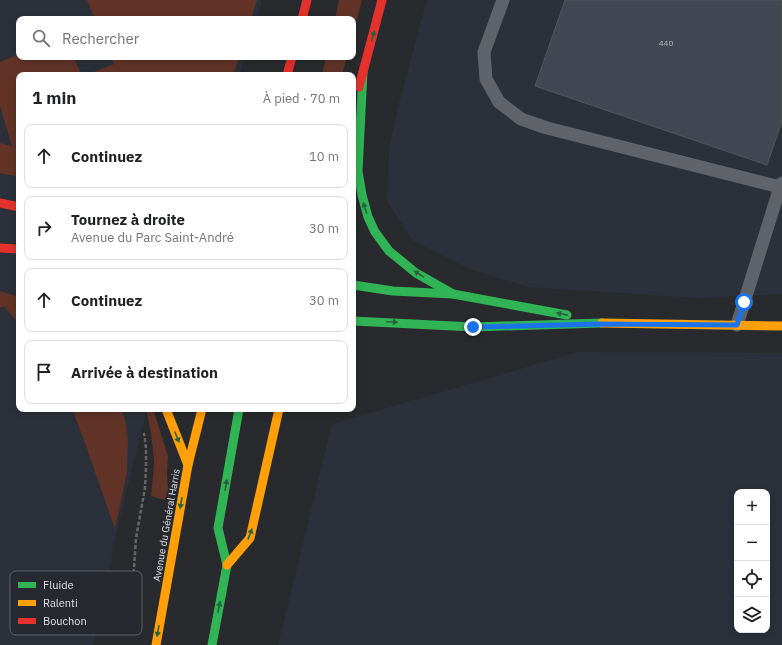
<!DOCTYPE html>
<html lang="fr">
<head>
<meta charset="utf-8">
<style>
  body { margin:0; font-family:"IBM Plex Sans",sans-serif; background:#f2f2f2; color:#202124 }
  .controls { position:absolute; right:12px; bottom:12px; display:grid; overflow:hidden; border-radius:8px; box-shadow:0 2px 10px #0003 }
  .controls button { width:36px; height:36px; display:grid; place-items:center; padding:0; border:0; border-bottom:1px solid #e0e0e0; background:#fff; color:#202124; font:20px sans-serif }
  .stop { position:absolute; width:12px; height:12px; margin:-9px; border:3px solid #1a73e8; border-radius:50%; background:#fff }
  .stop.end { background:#1a73e8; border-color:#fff; box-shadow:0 1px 4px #0008 }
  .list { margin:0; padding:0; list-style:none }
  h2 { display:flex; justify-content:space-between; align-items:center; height:52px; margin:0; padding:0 16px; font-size:17px }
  h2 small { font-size:13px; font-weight:400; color:#757577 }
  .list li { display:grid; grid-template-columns:26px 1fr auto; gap:12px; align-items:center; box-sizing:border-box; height:64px; margin:0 8px 8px; padding:0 8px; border:1px solid #e0e0e0; border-radius:8px }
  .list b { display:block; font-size:15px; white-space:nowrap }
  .list p { margin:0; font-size:13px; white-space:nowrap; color:#757577 }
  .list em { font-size:13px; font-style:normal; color:#757577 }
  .icon { flex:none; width:22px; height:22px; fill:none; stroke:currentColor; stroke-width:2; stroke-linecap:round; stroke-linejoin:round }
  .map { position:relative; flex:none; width:782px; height:645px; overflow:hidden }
  .search { position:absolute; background:#fff; box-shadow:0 2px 10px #0003; left:16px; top:16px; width:340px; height:44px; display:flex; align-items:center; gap:10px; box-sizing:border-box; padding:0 14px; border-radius:8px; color:#757577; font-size:15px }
  .panel { position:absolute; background:#fff; box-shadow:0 2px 10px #0003; left:16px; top:72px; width:340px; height:340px; border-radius:8px }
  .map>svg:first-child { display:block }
</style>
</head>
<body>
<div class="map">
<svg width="782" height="645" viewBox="0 0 782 645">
  <rect width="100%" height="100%" fill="#282a2d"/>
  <g fill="#2b303a" fill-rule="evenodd">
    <path d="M 0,0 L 262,0 L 257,19 L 19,19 L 19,57 L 245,57 L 240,75 L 19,75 L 19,409 L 147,409 L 113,546 L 111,563 L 93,645 L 0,645 Z"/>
    <path d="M 427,0 L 782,0 L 782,294 L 699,298 L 528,287 L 472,270 L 412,240 L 387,201 L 389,149 L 399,103 Z"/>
    <path d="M 578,352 L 782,353 L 782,645 L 278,645 L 332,424 ZM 737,492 L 767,492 L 767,630 L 737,630 Z"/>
  </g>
  <g fill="#623427">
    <path d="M 87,0 L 257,0 L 251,19 L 95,19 Z"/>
    <path d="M 339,0 L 362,0 L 353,34 L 353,19 L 335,19 Z"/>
    <path d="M 19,54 L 19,57 L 73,57 L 82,75 L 19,75 L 19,177 L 0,173 L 0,143 L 12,146 L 0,106 L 0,62 Z"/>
    <path d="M 111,57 L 239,57 L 233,75 L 86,75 L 114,64 Z"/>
    <path d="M 326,57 L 347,57 L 342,75 L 322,75 Z"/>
    <path d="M 0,291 L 19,297 L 19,324 L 4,306 L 0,308 Z"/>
    <path d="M 72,409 L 121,409 L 125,419 L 128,440 L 127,472 L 115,529 L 84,440 Z"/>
    <path d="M 146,409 L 153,409 L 168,456 L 167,474 L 168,489 L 165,500 L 151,496 C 152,484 154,473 154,461 C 153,444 150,426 146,409 Z"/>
  </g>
  <path fill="#424753" stroke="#545558" d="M 565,0 L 782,0 L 782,121 L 767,165 L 535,86 Z"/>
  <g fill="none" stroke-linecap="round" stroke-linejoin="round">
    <path stroke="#64666b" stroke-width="2.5" stroke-dasharray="4 2" stroke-linecap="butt" d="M 130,627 L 136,538 L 145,488 L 146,468 L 146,448 L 144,433"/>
    <g stroke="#60646a" stroke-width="13">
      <path d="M 503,0 L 484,52 L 486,79 L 499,102 L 521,119 L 547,128 L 780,187"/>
      <path d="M 737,325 L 780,187 L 782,183"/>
    </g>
    <g stroke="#30b455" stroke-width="9">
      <path d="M 363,72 L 358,171 L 362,195 L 368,217 L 375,232 L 389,251 L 416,273 L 453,294"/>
      <path d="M 353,285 L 393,291 L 453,294 L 567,315"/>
      <path d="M 353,321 L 473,327 L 602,323"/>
      <path d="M 212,645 L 227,565 L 218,528 L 239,409"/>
    </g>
    <g stroke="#ff9f0a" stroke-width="9">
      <path d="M 602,323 L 782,326"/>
      <path d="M 166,409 L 188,465"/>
      <path d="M 227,565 L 250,538 L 279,409"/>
      <path d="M 156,645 L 188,465 L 202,409"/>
    </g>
    <g stroke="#e5322d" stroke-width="9">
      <path d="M 302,19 L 307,0"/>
      <path d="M 287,75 L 292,57"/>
      <path d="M 359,87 L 382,0"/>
      <path d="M 0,203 L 19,207"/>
      <path d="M 0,248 L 19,249"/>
    </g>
  </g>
  <defs><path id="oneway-solid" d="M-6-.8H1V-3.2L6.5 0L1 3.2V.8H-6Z"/></defs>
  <g fill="#2a613e">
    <use href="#oneway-solid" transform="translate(373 36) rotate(-75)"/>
    <use href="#oneway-solid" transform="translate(365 208) rotate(-108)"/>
    <use href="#oneway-solid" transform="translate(419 274) rotate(-148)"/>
    <use href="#oneway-solid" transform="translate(562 314) rotate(-169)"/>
    <use href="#oneway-solid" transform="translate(392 322) rotate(3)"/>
    <use href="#oneway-solid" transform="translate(177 437) rotate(68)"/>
    <use href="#oneway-solid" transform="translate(226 485) rotate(-80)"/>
    <use href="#oneway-solid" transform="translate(181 503) rotate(100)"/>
    <use href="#oneway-solid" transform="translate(250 534) rotate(-70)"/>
    <use href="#oneway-solid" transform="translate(219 607) rotate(-79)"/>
    <use href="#oneway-solid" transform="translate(158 631) rotate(100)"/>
  </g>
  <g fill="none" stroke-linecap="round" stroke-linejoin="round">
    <path stroke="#1a73e8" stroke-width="5" d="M 473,327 L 600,324 L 737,325 L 744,302"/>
  </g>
  <g text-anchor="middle" stroke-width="3" stroke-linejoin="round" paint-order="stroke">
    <g font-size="8" fill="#b8bac0">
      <text x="666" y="46">440</text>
    </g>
    <g font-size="10" fill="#e0e1e5" stroke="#26292f">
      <text transform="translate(166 525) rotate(-80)" y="4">Avenue du Général Harris</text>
    </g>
  </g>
  <rect x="10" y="571" width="132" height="64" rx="6" fill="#26292f" stroke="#5e6066" stroke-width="1"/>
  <rect x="18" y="582" width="18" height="6" fill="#30b455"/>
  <rect x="18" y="600" width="18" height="6" fill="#ff9f0a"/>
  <rect x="18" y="618" width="18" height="6" fill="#e5322d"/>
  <g font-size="11" fill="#e0e1e5">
    <text x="43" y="589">Fluide</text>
    <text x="43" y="607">Ralenti</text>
    <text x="43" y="625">Bouchon</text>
  </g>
</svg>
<div class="controls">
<button>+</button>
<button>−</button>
<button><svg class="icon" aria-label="locate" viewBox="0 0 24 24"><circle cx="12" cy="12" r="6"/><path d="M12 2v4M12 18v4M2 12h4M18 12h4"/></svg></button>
<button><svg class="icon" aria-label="layers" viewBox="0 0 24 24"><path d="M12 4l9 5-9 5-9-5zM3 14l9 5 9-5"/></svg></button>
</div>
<div class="stop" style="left:744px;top:302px"></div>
<div class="stop end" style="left:473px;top:327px"></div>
<div class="search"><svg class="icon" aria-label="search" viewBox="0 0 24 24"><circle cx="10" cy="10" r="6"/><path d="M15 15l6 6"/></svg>Rechercher</div>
<section class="panel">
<h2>1 min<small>À pied · 70 m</small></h2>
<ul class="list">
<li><svg class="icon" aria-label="ahead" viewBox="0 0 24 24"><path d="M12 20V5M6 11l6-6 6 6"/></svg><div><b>Continuez</b></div><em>10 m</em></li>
<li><svg class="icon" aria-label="right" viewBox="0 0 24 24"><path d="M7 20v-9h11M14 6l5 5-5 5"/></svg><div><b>Tournez à droite</b><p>Avenue du Parc Saint-André</p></div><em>30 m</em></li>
<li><svg class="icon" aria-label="ahead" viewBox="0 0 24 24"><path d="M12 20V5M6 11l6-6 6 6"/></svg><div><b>Continuez</b></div><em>30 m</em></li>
<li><svg class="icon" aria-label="arrive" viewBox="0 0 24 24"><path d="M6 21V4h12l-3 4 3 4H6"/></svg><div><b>Arrivée à destination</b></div></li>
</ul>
</section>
</div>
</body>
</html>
